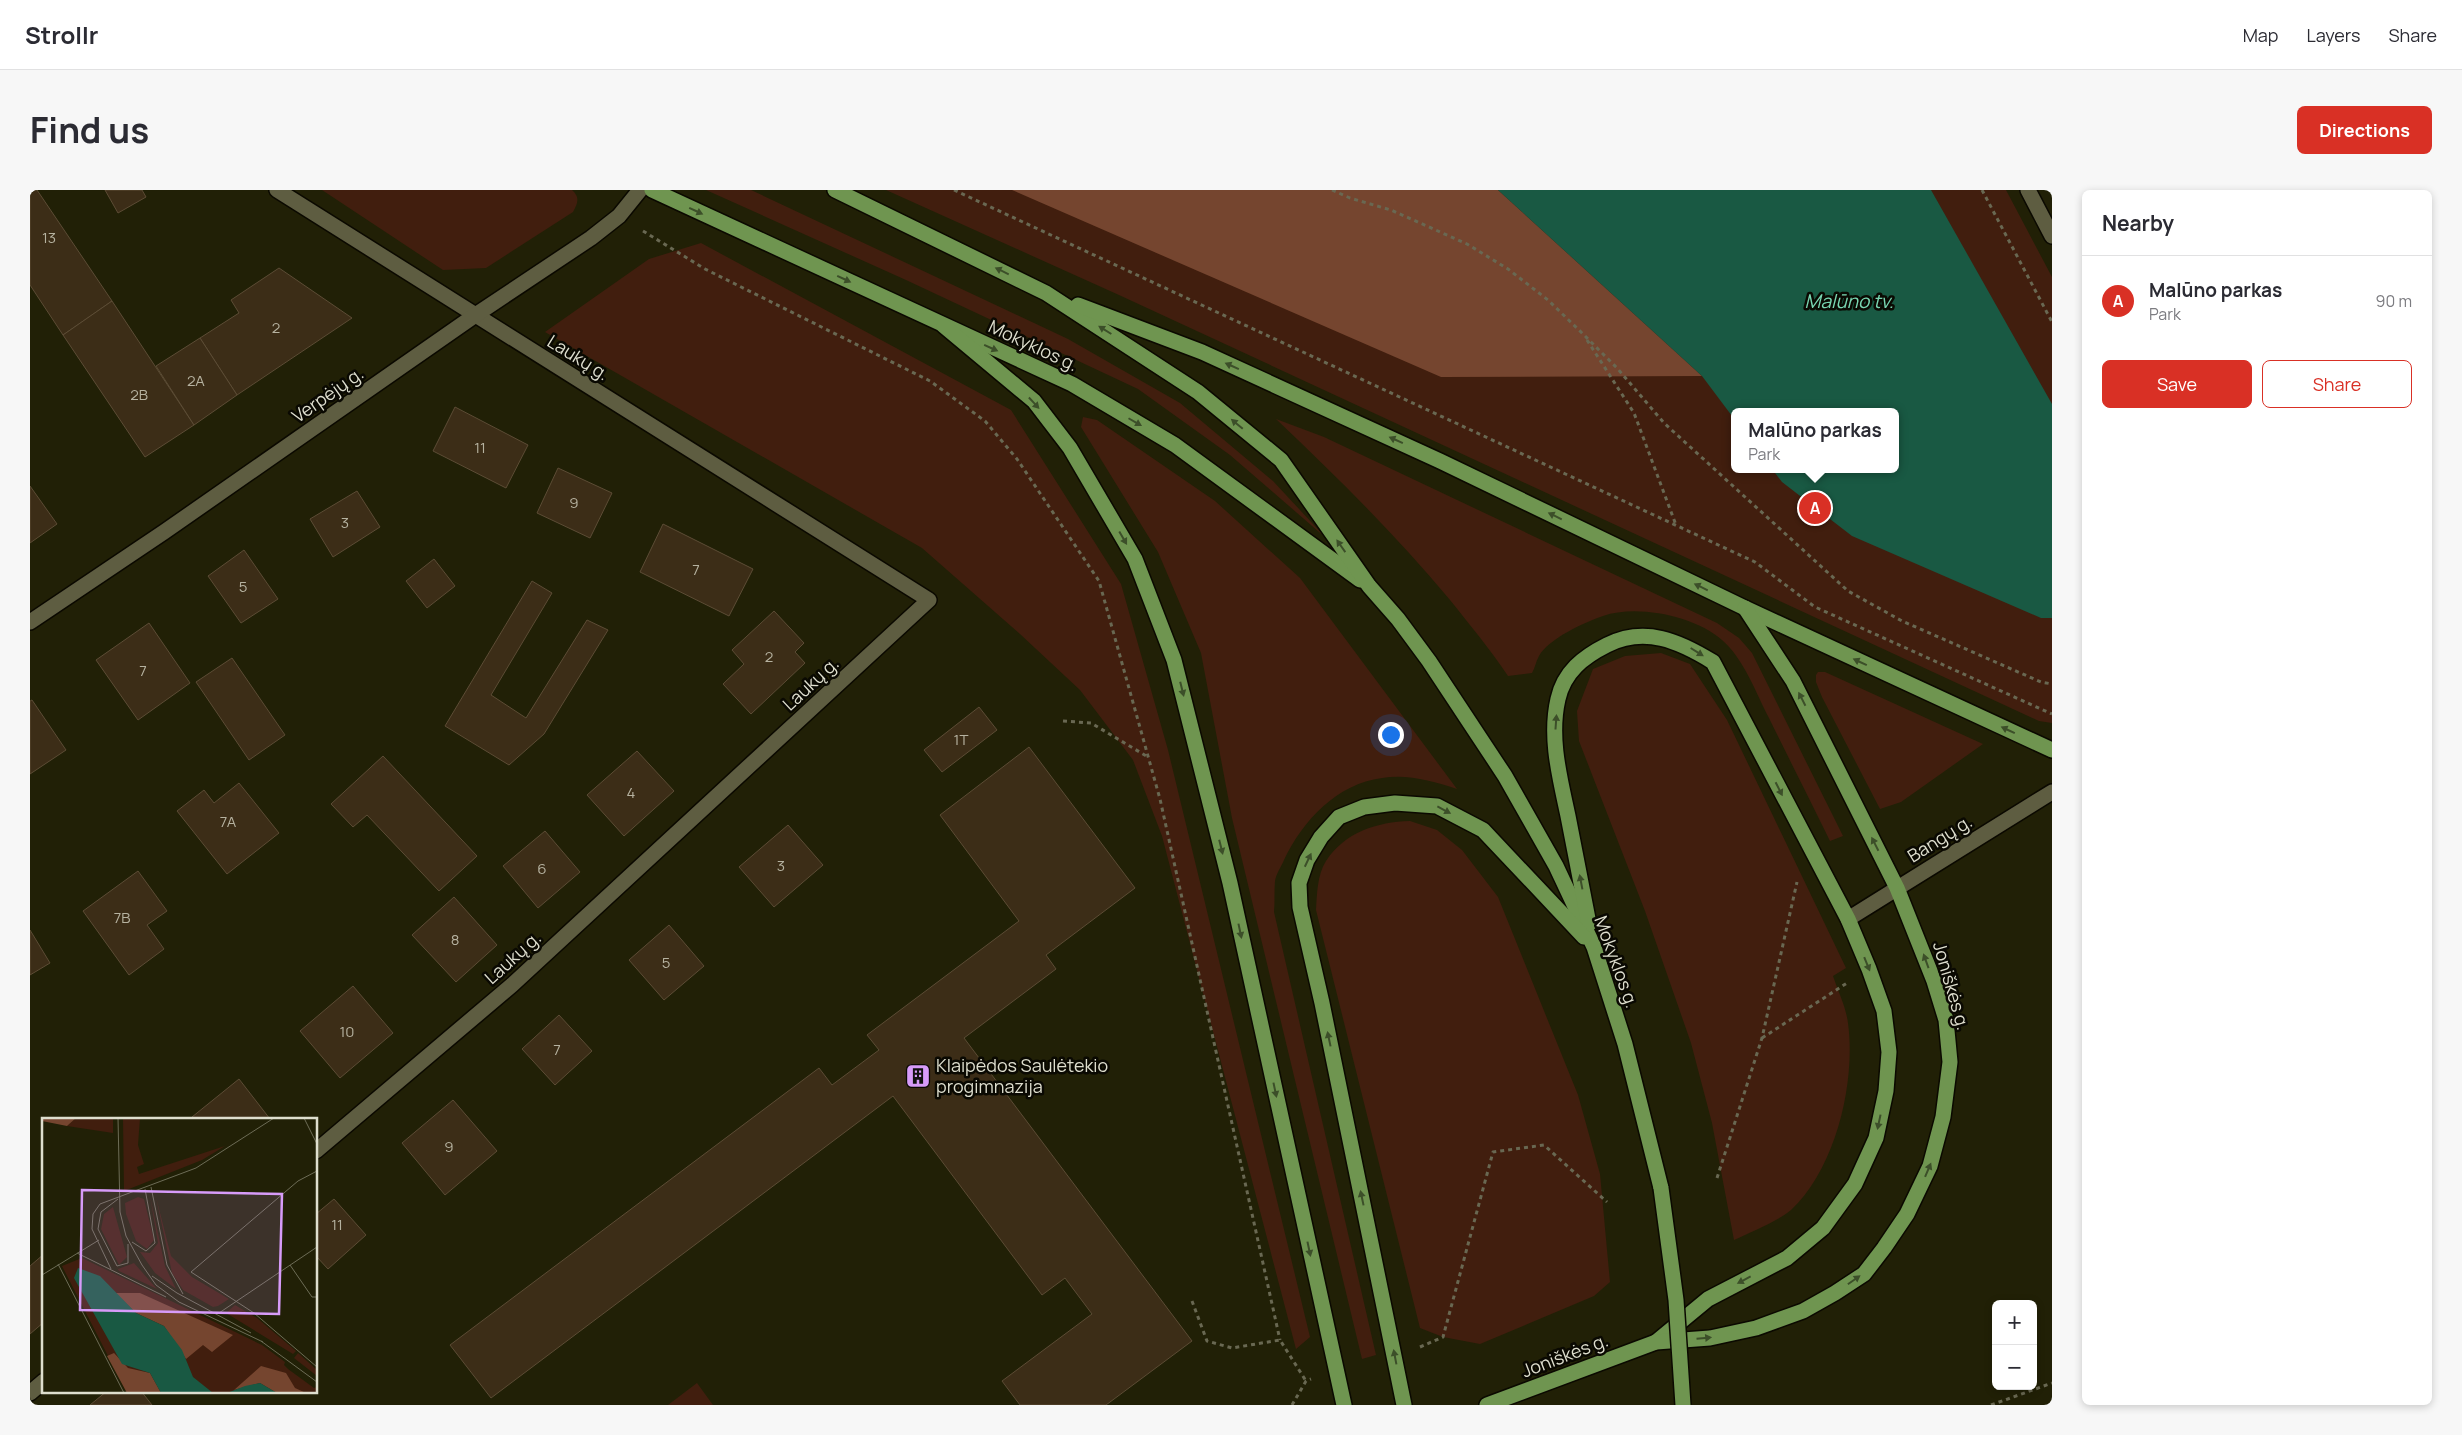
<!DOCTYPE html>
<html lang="en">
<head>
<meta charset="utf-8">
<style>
  body { margin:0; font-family:Manrope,sans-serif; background:#f7f7f7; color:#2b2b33 }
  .controls { position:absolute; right:15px; bottom:15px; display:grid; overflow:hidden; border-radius:8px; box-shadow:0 2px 8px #0003 }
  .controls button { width:45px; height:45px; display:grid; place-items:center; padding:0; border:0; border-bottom:1px solid #e1e1e2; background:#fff; color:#2b2b33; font:25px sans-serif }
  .you { position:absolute; left:1360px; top:544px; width:18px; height:18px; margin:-12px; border:4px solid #fff; border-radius:50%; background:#1a73e8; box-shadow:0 0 0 8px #1a73e833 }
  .badge { display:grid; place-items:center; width:32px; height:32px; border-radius:50%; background:#d93025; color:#fff; font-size:16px; font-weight:700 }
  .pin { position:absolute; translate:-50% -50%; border:2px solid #fff; box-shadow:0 1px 5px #0006 }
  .popup { position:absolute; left:1701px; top:218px; width:168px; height:65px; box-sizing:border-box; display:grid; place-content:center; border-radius:8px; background:#fff; filter:drop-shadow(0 1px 4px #0005); font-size:16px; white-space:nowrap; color:#7c7c81 }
  .popup b { font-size:19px; color:#2b2b33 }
  .popup::after { content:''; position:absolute; left:50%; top:100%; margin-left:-10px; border:10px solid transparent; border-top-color:#fff }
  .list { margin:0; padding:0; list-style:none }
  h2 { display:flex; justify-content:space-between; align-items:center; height:65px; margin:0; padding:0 20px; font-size:21px }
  h2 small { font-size:16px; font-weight:400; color:#7c7c81 }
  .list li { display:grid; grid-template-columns:32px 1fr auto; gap:15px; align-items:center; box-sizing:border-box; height:90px; padding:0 20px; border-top:1px solid #e1e1e2 }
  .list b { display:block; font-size:19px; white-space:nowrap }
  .list p { margin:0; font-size:16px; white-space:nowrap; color:#7c7c81 }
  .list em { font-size:16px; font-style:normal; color:#7c7c81 }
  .actions { display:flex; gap:10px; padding:15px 20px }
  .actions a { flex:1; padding:11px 0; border:1px solid #d93025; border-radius:8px; text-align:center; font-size:18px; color:#d93025 }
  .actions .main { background:#d93025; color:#fff }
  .map { position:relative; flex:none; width:2022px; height:1215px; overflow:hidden; border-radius:8px }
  header { display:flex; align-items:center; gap:30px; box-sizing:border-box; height:70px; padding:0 25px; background:#fff; border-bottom:1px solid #e1e1e2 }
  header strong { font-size:24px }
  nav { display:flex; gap:28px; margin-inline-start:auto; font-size:18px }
  .intro { display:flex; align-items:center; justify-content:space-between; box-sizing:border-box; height:120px; padding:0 30px }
  h1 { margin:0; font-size:35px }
  .button { padding:12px 22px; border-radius:8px; background:#d93025; color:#fff; font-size:18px; font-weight:700 }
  main { display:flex; gap:30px; padding:0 30px }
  aside { flex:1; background:#fff; border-radius:8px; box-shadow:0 2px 8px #0003 }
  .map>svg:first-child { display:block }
</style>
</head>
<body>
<header>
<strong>Strollr</strong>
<nav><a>Map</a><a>Layers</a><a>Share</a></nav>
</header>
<div class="intro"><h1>Find us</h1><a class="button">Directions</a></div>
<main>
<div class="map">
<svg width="2022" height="1215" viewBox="0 0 2022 1215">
  <rect width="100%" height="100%" fill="#212006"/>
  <g fill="#411e0e" fill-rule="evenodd">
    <path d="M 292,0 L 542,0 C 550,7 548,13 543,22 L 456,78 L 413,80 Z"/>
    <path d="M 676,0 L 721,0 L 1038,149 L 1150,213 L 1243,291 L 1296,348 L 1200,265 L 1108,199 L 876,90 Z"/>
    <path d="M 856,0 L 1976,0 L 2022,87 L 2022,533 L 2009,531 L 1089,105 ZM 1705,222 L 1865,222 L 1865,279 L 1705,279 Z"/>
    <path d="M 671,53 L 981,220 L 1091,394 L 1138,560 L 1280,1147 L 1266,1159 L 1132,646 L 1103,570 L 1050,500 L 990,444 L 892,358 L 515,142 L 619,69 Z"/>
    <path d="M 1053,227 L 1067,230 L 1185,311 L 1270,388 L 1427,599 C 1402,591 1378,584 1352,588 C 1307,594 1273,630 1254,670 C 1251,677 1246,684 1245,691 C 1244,701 1245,712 1244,722 L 1346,1165 L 1332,1169 L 1202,628 L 1171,463 L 1128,362 L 1051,237 Z"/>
    <path d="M 1246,229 L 1294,247 L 1687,433 L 1709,448 L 1722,463 L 1813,646 L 1800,651 C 1780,610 1759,569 1739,528 C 1726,503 1714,469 1692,450 C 1665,426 1607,414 1573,426 C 1555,432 1518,449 1509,466 C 1506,471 1505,478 1502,483 L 1478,486 C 1460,459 1440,435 1420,410 C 1365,344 1308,288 1246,229 Z"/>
    <path d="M 1631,463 L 1660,474 L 1697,530 L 1816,778 L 1803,786 C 1808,801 1816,817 1818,833 C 1826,892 1806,978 1761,1020 C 1750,1030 1719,1043 1704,1050 L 1682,933 L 1661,853 L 1615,721 L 1549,551 L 1547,521 L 1563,479 L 1595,466 Z"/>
    <path d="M 1788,482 L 1795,482 L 1953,554 L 1871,612 L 1850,619 L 1792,507 L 1786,492 L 1786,485 Z"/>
    <path d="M 1380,631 L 1407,640 L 1432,660 L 1468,707 L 1548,905 L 1570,984 L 1580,1092 L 1564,1106 L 1450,1154 L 1413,1147 L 1390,1138 L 1286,720 C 1287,705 1287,685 1296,671 C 1315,642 1347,632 1380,631 Z"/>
    <path d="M 667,1193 L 683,1215 L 638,1215 Z"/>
  </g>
  <path fill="#75452f" d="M 982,0 L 1468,0 L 1672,186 L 1411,187 Z"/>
  <path fill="#195943" d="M 1468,0 L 1901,0 L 2022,214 L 2022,428 L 2011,428 L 1822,346 L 1752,292 L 1742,279 L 1865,279 L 1865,222 L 1705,222 L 1705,230 L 1672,186 Z"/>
  <g fill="#3c2d17" stroke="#5c4c35">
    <path d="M 0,0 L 7,0 L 82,111 L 33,145 L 0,95 Z"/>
    <path d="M 75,0 L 112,0 L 116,7 L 88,23 Z"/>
    <path d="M 249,78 L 322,128 L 207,205 L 170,148 L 209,123 L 201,110 Z"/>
    <path d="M 82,111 L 164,235 L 115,267 L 33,145 Z"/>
    <path d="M 170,148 L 207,205 L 164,235 L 126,176 Z"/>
    <path d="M 425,217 L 498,255 L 476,298 L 403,261 Z"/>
    <path d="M 528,278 L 582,303 L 560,348 L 507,323 Z"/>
    <path d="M 0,296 L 27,334 L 0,353 Z"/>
    <path d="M 327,301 L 350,337 L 303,367 L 280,329 Z"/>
    <path d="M 633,334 L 723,379 L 699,426 L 610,382 Z"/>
    <path d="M 214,360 L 248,409 L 211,433 L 178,386 Z"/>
    <path d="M 404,369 L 425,396 L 397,418 L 376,391 Z"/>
    <path d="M 502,391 L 522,403 L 461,505 L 496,528 L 557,430 L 578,440 L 514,544 L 479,575 L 415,536 Z"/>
    <path d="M 744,421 L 774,453 L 765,462 L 775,473 L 721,524 L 693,494 L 714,474 L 702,460 Z"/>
    <path d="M 119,433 L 160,493 L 108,530 L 66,470 Z"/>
    <path d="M 202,468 L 255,545 L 219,570 L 166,492 Z"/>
    <path d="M 2,510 L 36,560 L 0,584 L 0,511 Z"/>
    <path d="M 949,517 L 967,540 L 912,582 L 894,560 Z"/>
    <path d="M 999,557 L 1105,698 L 1016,765 L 1026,779 L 934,848 L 1162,1151 L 1076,1215 L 990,1215 L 972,1191 L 1062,1124 L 1035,1088 L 1012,1105 L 863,906 L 461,1208 L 420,1155 L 789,878 L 802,895 L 849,860 L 837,845 L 989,731 L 910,625 Z"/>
    <path d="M 607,561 L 644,601 L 594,646 L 557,605 Z"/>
    <path d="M 353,566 L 447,666 L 409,701 L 337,625 L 323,637 L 301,614 Z"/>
    <path d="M 209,593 L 249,643 L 197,684 L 147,621 L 174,600 L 184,613 Z"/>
    <path d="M 758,635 L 793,675 L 744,717 L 709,677 Z"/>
    <path d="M 515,641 L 550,682 L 508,718 L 473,676 Z"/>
    <path d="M 108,681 L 137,721 L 117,735 L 134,759 L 99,785 L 53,721 Z"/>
    <path d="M 424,707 L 467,755 L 426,792 L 382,745 Z"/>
    <path d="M 639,735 L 674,776 L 634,810 L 599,770 Z"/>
    <path d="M 0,740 L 20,773 L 0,785 Z"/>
    <path d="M 323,796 L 363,843 L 310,888 L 270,841 Z"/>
    <path d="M 529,825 L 562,861 L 525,895 L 492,859 Z"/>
    <path d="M 209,889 L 240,929 L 163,929 L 162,927 Z"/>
    <path d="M 423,910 L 467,961 L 415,1005 L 372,953 Z"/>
    <path d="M 304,1009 L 336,1045 L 298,1079 L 286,1066 L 286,1024 Z"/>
    <path d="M 14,1064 L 14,1132 L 0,1144 L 0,1076 Z"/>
    <path d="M 77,1201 L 111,1201 L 122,1215 L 60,1215 Z"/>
  </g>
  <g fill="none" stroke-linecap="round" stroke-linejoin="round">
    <defs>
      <g id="minor">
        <path d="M 247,0 L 899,410 L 482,795 L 286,961"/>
        <path d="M 1998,0 L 2022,46"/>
        <path d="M 0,432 L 134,342 L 444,126 L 561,48 L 589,26 L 610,0"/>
        <path d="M 1818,729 L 2022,602"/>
        <path d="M 0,1203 L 14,1191"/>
      </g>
      <g id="major">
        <path d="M 622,0 L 1042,194 L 1145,255 L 1330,390"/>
        <path d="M 805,0 L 1016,103 L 1168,202 L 1251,270 L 1339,396 L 1368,429 L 1399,471 L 1475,586 L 1526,676 L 1564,757 L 1595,854 L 1631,998"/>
        <path d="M 1048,115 L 1172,162 L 1410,271 L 1715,418 L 2022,560"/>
        <path d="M 914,136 L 1004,211 L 1040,258 L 1105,369 L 1144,470 L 1200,693 L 1314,1215"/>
        <path d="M 1559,734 C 1552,698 1545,662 1538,626 C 1530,588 1519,548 1528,509 C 1534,482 1553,467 1577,455 C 1615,436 1649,451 1683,472 L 1818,729 L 1839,779 L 1854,821 L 1859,862 L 1856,901 L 1846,948 L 1825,994 L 1793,1038 L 1757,1068 L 1678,1109 L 1626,1152"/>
        <path d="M 1374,1215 L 1292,813 L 1270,717 L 1269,693 L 1277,670 L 1291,647 L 1309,627 L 1334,617 L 1365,613 L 1407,616 L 1453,640 L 1554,747"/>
        <path d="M 1457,1215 L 1626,1152 L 1680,1148 L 1726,1138 L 1773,1121 L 1805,1103 L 1834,1084 L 1854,1058 L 1877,1024 L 1900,976 L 1913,927 L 1920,872 L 1916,830 L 1904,791 L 1867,698 L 1763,491 L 1715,418"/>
      </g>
    </defs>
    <use href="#minor" stroke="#0b0900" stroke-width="18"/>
    <use href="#major" stroke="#0b0900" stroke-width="18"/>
    <g stroke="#696852" stroke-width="3" stroke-dasharray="4 4" stroke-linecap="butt">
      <path d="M 924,0 L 1725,372 L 1785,417 L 2022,524"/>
      <path d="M 1302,0 L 1320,8 L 1361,20 L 1437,54 L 1478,79 L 1518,110 L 1553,144 L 1587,178 L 1634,233 L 1818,401 L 1872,431 L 2011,492 L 2022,494"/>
      <path d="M 1952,0 L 2022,132"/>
      <path d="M 613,41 L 675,79 L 900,191 L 955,231 L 987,269 L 1069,391 L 1130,609 L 1250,1150"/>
      <path d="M 1557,150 L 1604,223 L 1646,335"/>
      <path d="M 1033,531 L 1061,533 L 1118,567"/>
      <path d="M 1732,848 L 1817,793"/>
      <path d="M 1687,988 L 1732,848 L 1767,692"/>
      <path d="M 1162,1111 L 1177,1151 L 1202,1158 L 1250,1150 L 1276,1191"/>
      <path d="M 1390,1157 L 1413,1147 L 1463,962 L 1514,955 L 1577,1012"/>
      <path d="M 1262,1215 L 1276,1191 L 1281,1189"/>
      <path d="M 1961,1215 L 2022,1193"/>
    </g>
    <use href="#minor" stroke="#5e5d41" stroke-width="15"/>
    <use href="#major" stroke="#6f9550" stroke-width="15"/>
    <defs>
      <path id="major-bridge" d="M 1631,998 L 1646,1110 L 1653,1215"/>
    </defs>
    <use href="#major-bridge" stroke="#0b0900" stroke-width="18" stroke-linecap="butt"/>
    <use href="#major-bridge" stroke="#6f9550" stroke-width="15"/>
  </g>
  <defs><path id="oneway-solid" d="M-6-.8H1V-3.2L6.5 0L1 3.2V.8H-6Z" transform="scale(1.25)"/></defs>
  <g fill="#3c4f29">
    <use href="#oneway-solid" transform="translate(666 21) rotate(25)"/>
    <use href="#oneway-solid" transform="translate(972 81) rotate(-154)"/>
    <use href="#oneway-solid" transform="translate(814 89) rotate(25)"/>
    <use href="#oneway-solid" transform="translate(1075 140) rotate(-148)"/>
    <use href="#oneway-solid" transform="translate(961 158) rotate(24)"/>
    <use href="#oneway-solid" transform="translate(1202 176) rotate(-156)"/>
    <use href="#oneway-solid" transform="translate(1004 213) rotate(47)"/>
    <use href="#oneway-solid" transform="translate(1105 232) rotate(30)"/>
    <use href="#oneway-solid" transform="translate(1207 234) rotate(-140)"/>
    <use href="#oneway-solid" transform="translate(1366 250) rotate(-156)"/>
    <use href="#oneway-solid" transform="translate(1525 326) rotate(-154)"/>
    <use href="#oneway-solid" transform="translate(1093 348) rotate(60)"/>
    <use href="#oneway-solid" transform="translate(1311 356) rotate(-125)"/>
    <use href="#oneway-solid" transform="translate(1671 397) rotate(-154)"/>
    <use href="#oneway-solid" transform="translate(1667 462) rotate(32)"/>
    <use href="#oneway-solid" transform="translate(1830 472) rotate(-155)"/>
    <use href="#oneway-solid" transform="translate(1152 499) rotate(76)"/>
    <use href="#oneway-solid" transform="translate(1772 509) rotate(-117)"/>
    <use href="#oneway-solid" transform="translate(1526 532) rotate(-86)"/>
    <use href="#oneway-solid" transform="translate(1978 540) rotate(-155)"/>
    <use href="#oneway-solid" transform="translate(1749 599) rotate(63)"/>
    <use href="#oneway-solid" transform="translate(1414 620) rotate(28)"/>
    <use href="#oneway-solid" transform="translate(1845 654) rotate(-117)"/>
    <use href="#oneway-solid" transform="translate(1191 657) rotate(76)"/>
    <use href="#oneway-solid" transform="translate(1278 670) rotate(-65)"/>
    <use href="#oneway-solid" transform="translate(1551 692) rotate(-101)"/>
    <use href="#oneway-solid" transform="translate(1210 741) rotate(78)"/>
    <use href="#oneway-solid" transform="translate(1896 771) rotate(-110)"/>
    <use href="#oneway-solid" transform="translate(1837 774) rotate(68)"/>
    <use href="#oneway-solid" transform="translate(1299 849) rotate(-102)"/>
    <use href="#oneway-solid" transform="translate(1245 900) rotate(78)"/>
    <use href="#oneway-solid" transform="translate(1849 932) rotate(102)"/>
    <use href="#oneway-solid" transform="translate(1898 980) rotate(-67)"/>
    <use href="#oneway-solid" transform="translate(1332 1008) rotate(-102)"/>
    <use href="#oneway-solid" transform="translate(1279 1059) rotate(78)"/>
    <use href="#oneway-solid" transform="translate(1714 1090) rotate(152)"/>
    <use href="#oneway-solid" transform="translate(1824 1090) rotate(-35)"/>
    <use href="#oneway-solid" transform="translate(1674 1148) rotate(-5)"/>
    <use href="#oneway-solid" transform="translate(1365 1167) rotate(-101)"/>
  </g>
  <defs>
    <symbol id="building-square" viewBox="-11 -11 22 22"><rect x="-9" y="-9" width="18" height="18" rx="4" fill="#d79bf9" stroke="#0a0902"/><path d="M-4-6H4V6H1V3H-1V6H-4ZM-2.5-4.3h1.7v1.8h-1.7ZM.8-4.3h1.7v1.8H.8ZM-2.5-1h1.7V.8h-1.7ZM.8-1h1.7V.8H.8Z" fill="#111"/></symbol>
  </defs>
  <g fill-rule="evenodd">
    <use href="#building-square" x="874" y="872" width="28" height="28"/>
  </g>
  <g text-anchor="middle" stroke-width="5" stroke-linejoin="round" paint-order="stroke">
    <g font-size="15" fill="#b6b2a0">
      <text x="19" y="53">13</text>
      <text x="246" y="143">2</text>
      <text x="166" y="196">2A</text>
      <text x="109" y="210">2B</text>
      <text x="450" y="263">11</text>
      <text x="544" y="318">9</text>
      <text x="315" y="338">3</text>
      <text x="666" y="385">7</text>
      <text x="213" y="402">5</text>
      <text x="739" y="472">2</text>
      <text x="113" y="486">7</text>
      <text x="931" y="555">1T</text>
      <text x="601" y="608">4</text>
      <text x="198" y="637">7A</text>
      <text x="751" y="681">3</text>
      <text x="512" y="684">6</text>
      <text x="92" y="733">7B</text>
      <text x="425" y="755">8</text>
      <text x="636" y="778">5</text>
      <text x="317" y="847">10</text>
      <text x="527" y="865">7</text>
      <text x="419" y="962">9</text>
      <text x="307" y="1040">11</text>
    </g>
    <g font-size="18" fill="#dedece" stroke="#0a0902">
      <text transform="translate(1003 156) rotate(25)" y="6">Mokyklos g.</text>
      <text transform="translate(548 168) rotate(32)" y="6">Laukų g.</text>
      <text transform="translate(298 205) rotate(-35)" y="6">Verpėjų g.</text>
      <text transform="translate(781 494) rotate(-43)" y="6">Laukų g.</text>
      <text transform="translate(1910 649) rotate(-32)" y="6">Bangų g.</text>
      <text transform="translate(483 768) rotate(-42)" y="6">Laukų g.</text>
      <text transform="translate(1586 772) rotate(70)" y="6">Mokyklos g.</text>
      <text transform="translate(1921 796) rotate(74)" y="6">Joniškės g.</text>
      <text transform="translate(1535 1166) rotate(-21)" y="6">Joniškės g.</text>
    </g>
    <g font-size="18" fill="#dedece" stroke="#0a0902" text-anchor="start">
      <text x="906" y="882">Klaipėdos Saulėtekio<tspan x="906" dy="21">progimnazija</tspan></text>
    </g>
    <g font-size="19" font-style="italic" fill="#79d6b2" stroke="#0a0902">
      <text x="1819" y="118">Malūno tv.</text>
    </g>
  </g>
  <g transform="translate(12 928)">
    <rect width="275" height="275" fill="#212006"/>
    <path d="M 34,0 L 71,0 L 71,15 L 25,8 ZM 81,0 L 98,0 L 96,27 L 102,46 L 95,49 L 97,56 L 183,28 L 160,42 L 82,73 ZM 108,78 L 123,148 L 134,171 L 113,155 L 98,134 L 108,135 L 116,125 ZM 96,79 L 102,81 L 112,122 L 105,131 L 94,123 L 84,96 L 83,85 ZM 114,79 L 129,138 L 150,159 L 187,181 L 176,188 L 171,189 L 141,172 L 130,155 ZM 71,89 L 85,139 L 77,147 L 59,111 L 62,96 ZM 61,128 L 76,151 L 92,145 L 115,171 L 77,153 ZM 40,140 L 220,227 L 243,244 L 242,247 L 246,251 L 272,270 L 275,269 L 275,275 L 85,275 L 20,148 ZM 193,187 L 215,200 L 254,233 L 251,236 L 184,195 ZM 256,235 L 275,252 L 275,258 L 252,240 Z" fill="#411e0e"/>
    <path d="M 0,0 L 34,0 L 25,8 L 0,3 ZM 73,175 L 98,175 L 191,217 L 170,234 L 161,227 L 144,241 L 122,208 L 94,195 ZM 72,235 L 86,250 L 108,255 L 119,275 L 85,275 L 65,238 ZM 219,248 L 244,255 L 253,270 L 264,275 L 235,275 L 218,265 L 192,272 Z" fill="#75452f"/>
    <path d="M 36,150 L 58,158 L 94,195 L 122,208 L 140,232 L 151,259 L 171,275 L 119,275 L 108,255 L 80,246 L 32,160 ZM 218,265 L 235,275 L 185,275 L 203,268 Z" fill="#195943"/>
    <path fill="none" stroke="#6d6c56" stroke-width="1" d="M 76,0 L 78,94 L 84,118 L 100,147 L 114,167 L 137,184 L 221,224M 262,0 L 275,26M 275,53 L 256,63 L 149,154 L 212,195 L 275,249M 109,69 L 125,147 L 141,176M 76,81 L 59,94 L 56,111 L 75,148 L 86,145 L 86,126M 90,124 L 104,133 L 113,125 L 103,71M 35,135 L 124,179M 16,146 L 82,275M 248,147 L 270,179 L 275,179M 69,151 L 50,111 L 51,96 L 58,86 L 154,50 L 232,0M 0,157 L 57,122M 110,158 L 135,175 L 209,215M 177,195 L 275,129M 219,223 L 275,264"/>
    <path fill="#d79bf9" fill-opacity="0.15" stroke="#d79bf9" stroke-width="2.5" d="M 40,72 L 240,76 L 237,196 L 38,192 Z"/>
    <rect width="275" height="275" fill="none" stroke="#dedece" stroke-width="2.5"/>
  </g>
</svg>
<div class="controls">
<button>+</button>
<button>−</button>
</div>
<div class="you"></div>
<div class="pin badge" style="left:1785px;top:318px">A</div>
<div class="popup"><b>Malūno parkas</b>Park</div>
</div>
<aside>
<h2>Nearby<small></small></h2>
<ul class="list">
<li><span class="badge">A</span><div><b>Malūno parkas</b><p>Park</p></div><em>90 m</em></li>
</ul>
<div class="actions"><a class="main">Save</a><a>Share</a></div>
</aside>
</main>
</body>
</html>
